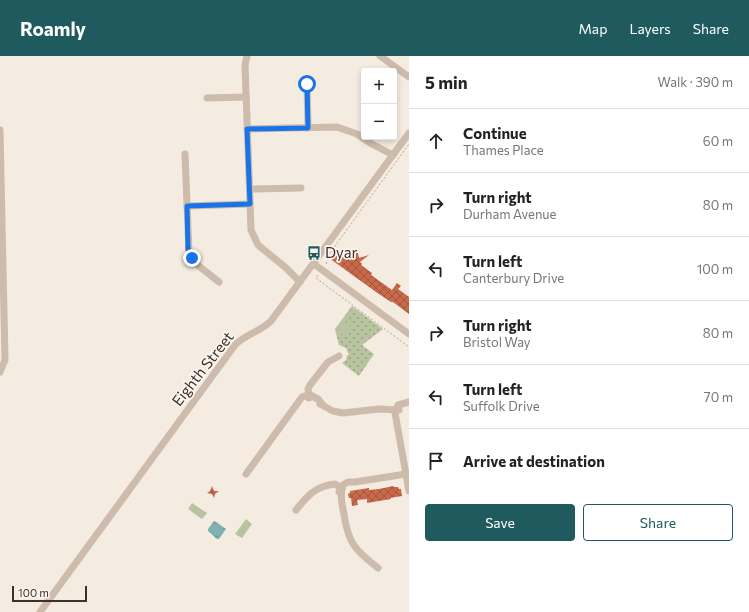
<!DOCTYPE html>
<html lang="en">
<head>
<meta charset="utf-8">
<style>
  body { margin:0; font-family:Commissioner,sans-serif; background:#f6f6f6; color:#222 }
  .controls { position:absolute; right:12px; top:12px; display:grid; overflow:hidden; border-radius:4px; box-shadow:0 2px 6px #0003 }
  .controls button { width:36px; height:36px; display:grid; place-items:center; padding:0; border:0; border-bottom:1px solid #e0e0e0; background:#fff; color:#222; font:20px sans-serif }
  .scale { position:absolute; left:12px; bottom:10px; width:75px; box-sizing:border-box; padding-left:4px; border:2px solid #3b302b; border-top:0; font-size:11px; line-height:14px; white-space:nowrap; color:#3b302b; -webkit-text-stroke:3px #fbf5ee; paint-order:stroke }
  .stop { position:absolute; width:12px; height:12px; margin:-9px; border:3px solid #1a73e8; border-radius:50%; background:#fff }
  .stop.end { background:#1a73e8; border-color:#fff; box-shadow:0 1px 4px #0008 }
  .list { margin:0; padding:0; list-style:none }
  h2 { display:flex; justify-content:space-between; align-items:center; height:52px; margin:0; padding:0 16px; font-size:17px }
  h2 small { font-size:13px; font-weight:400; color:#767676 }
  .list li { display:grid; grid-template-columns:26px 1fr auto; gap:12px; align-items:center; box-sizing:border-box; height:64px; padding:0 16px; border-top:1px solid #e0e0e0 }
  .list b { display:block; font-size:15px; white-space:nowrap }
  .list p { margin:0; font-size:13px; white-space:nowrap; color:#767676 }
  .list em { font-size:13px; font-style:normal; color:#767676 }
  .actions { display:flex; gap:8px; padding:12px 16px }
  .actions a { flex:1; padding:9px 0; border:1px solid #1f5a5e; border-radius:4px; text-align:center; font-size:14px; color:#1f5a5e }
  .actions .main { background:#1f5a5e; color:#fff }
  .icon { flex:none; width:22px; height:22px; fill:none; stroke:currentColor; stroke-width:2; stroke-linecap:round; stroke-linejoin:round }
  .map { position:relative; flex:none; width:409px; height:556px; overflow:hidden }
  header { display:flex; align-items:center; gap:24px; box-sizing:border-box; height:56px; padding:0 20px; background:#1f5a5e; color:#fff }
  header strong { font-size:19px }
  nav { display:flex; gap:22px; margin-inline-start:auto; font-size:14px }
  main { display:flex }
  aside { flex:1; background:#fff }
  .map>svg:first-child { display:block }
</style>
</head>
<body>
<header>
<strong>Roamly</strong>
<nav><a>Map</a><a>Layers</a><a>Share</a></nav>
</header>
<main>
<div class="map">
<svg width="409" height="556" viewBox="0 0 409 556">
  <defs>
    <pattern id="grass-dots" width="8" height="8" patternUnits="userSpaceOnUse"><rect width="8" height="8" fill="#b8c4a0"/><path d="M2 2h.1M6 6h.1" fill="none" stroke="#97a083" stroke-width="1.8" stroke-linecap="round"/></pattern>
    <pattern id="water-ripples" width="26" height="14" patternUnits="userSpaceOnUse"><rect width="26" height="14" fill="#7fb0b2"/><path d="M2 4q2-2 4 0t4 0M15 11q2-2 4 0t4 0" fill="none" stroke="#699091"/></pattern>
    <pattern id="building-cross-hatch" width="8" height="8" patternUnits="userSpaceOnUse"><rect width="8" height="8" fill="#c8694b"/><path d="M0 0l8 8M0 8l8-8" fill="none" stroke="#a4573f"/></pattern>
  </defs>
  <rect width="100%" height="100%" fill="#f4ebe1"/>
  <path fill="url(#grass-dots)" d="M 352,250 L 383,273 L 362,289 L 374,298 L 359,320 L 342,307 L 346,304 L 347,299 L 349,299 L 346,292 L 339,289 L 335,273 Z"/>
  <g fill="#b8c4a0">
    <path d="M 343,264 L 351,270 L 343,279 L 337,274 Z"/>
    <path d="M 192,447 L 207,457 L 202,463 L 188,453 Z"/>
    <path d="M 246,463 L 252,468 L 242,482 L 235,478 Z"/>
  </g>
  <path fill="url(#water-ripples)" d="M 214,465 L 216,466 L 226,473 L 219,483 L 217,483 L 208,475 L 208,473 Z"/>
  <g fill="url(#building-cross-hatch)">
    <path d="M 357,193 L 359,202 L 369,199 L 360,206 L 362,208 L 361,209 L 372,217 L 371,219 L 392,234 L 397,227 L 401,230 L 398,233 L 409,241 L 409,258 L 393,246 L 391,246 L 376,236 L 329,202 L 335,194 L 346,202 L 348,199 L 353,203 Z"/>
    <path d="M 212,430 L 214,435 L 219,435 L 215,438 L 214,442 L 212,438 L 207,437 L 210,435 Z"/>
    <path d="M 393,430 L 394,431 L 398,431 L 399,433 L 401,433 L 402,440 L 390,442 L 391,443 L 367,447 L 367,443 L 357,444 L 358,449 L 352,450 L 351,442 L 349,442 L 348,438 L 350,437 L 350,435 L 369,432 L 369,434 L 379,433 Z"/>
  </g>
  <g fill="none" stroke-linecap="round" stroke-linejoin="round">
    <g stroke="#b9a596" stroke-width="1" stroke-dasharray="2 2" stroke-linecap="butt">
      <path d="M 326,208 L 327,205 L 327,201 L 409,88"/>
      <path d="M 318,219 L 316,222 L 409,291"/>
    </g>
    <g stroke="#cdbbac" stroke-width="7">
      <path d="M 247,0 L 245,9 L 251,174 L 258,189 L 285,211 L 300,226"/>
      <path d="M 380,0 L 409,21"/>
      <path d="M 307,28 L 308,72"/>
      <path d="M 207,42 L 246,41"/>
      <path d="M 247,73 L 337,71 L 357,78 L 372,88 L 393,99"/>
      <path d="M 0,74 L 5,304 L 0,316"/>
      <path d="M 185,98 L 189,197 L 195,207 L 219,226"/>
      <path d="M 250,133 L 301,132"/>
      <path d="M 187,150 L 250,148"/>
      <path d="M 314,208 L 409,278"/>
      <path d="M 309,342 L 308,333 L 310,329 L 328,306 L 339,300"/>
      <path d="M 409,346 L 398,349 L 395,357 L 409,435"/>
      <path d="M 320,348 L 333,355 L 343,357 L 379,353 L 399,354"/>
      <path d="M 246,418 L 302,341 L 310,339 L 318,343 L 323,349"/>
      <path d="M 342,433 C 340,441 342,450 344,458 C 348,487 355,494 378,512"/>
      <path d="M 339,436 L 341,430 L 348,426 L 355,426 L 406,418"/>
      <path d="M 296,454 C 308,439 316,430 335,428 L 342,433"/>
      <path d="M 40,556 L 235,289 C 245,278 260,276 271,265 L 409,77"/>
    </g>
  </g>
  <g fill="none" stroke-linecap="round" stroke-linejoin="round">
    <path stroke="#1a73e8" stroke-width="5" d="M 192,202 L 188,193 L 187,150 L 250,148 L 247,73 L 308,72 L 307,28"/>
  </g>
  <defs>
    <symbol id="bus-bare" viewBox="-9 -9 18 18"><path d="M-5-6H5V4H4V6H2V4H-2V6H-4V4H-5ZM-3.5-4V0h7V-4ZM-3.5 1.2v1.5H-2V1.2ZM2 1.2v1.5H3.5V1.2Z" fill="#1f5a5e" stroke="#fbf5ee" stroke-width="2.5" paint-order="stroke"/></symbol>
  </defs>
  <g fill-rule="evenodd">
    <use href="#bus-bare" x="304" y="187" width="20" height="20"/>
  </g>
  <g text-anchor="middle" stroke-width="3.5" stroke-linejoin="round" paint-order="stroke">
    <g font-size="15" fill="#3b302b" stroke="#fbf5ee" text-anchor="start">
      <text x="325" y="202">Dyar</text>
    </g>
    <g font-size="15" fill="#3b302b" stroke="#fbf5ee">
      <text transform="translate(203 313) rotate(-52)" y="5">Eighth Street</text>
    </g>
  </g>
</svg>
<div class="controls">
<button>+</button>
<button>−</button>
</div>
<div class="scale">100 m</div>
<div class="stop" style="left:307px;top:28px"></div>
<div class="stop end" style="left:192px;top:202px"></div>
</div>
<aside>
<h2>5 min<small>Walk · 390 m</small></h2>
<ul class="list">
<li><svg class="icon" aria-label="ahead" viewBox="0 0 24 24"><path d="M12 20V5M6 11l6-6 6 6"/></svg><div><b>Continue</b><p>Thames Place</p></div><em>60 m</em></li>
<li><svg class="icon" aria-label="right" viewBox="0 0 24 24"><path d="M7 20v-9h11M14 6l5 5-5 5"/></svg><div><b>Turn right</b><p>Durham Avenue</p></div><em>80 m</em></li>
<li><svg class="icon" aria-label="left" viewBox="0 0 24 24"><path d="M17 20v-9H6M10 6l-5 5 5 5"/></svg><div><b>Turn left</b><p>Canterbury Drive</p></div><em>100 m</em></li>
<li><svg class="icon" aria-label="right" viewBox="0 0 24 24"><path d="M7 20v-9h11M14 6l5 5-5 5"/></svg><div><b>Turn right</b><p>Bristol Way</p></div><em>80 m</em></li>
<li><svg class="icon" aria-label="left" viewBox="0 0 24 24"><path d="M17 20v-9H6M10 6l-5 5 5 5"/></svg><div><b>Turn left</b><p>Suffolk Drive</p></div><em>70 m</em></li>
<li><svg class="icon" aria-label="arrive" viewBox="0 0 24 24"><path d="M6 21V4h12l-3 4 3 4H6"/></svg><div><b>Arrive at destination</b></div></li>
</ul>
<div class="actions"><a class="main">Save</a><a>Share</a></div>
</aside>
</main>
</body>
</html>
